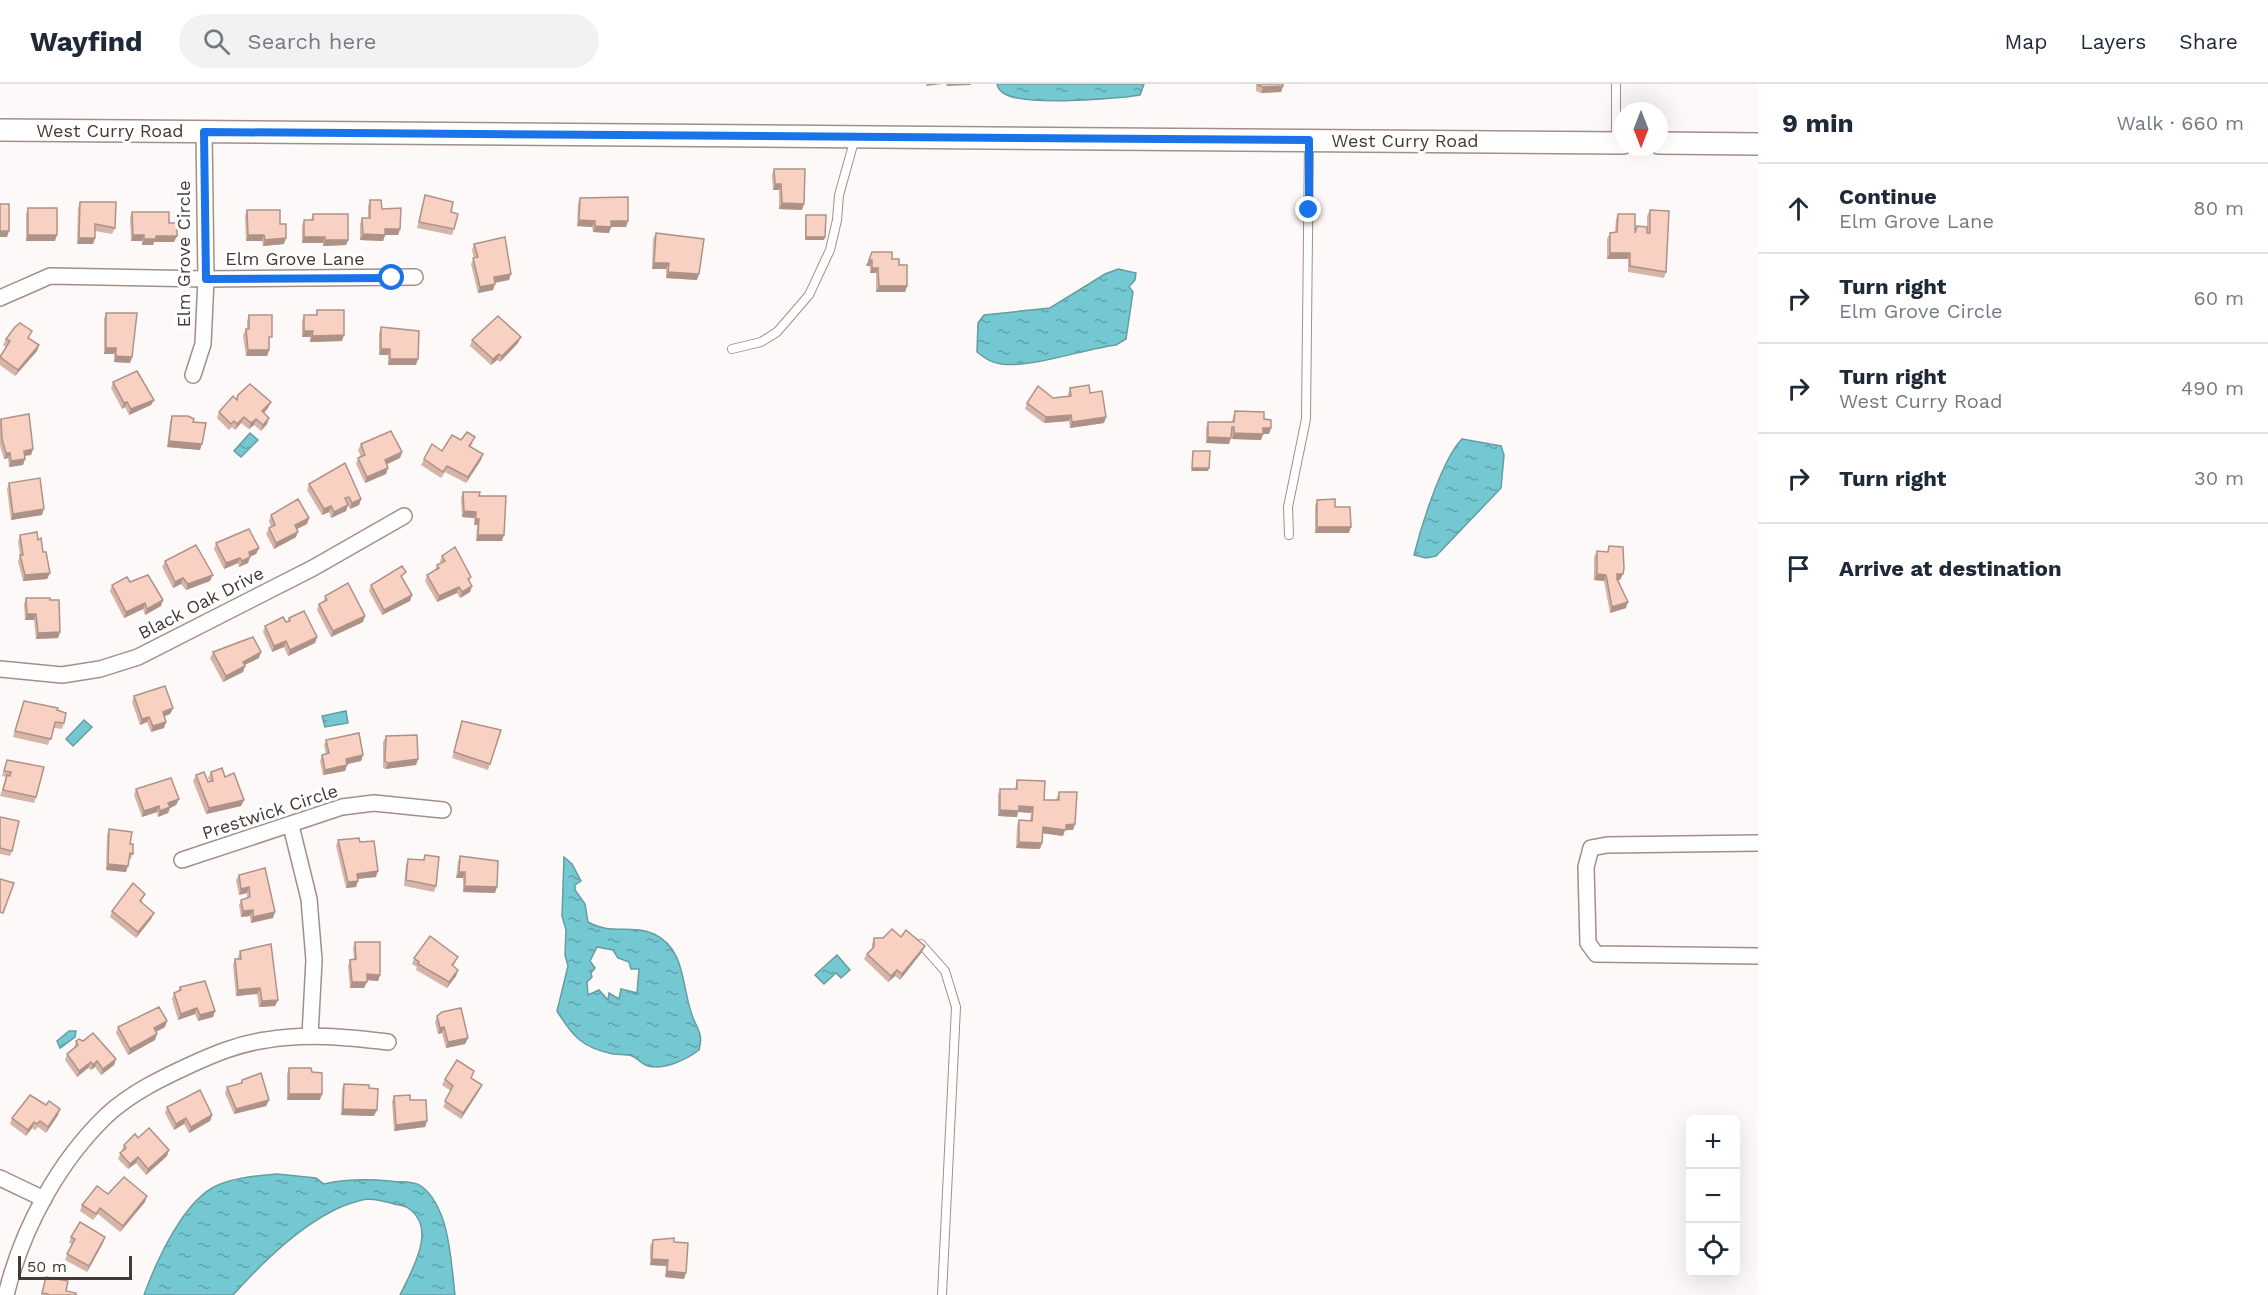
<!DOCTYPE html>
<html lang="en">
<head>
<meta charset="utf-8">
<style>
  body { margin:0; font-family:"Work Sans",sans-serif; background:#f2f2f3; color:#1f2937 }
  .controls { position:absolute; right:18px; bottom:18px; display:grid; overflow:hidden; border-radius:9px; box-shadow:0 6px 24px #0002 }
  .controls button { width:54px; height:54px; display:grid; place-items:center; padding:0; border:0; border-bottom:2px solid #e0e1e3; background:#fff; color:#1f2937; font:30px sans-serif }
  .compass { position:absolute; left:1614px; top:18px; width:54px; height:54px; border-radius:50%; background:#fff; box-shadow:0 6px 24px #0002; rotate:180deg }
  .scale { position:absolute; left:18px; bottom:15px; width:114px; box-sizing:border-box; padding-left:6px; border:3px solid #413a37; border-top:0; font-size:16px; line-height:21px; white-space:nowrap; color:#413a37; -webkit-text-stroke:4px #fff; paint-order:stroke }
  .stop { position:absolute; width:18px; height:18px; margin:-14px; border:4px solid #1a73e8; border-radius:50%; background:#fff }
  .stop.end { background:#1a73e8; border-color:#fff; box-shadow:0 2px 6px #0008 }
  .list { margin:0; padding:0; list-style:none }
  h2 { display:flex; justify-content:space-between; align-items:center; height:78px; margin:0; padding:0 24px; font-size:26px }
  h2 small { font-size:20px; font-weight:400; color:#747a83 }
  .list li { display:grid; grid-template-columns:39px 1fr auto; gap:18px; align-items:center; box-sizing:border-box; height:90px; padding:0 24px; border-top:2px solid #e0e1e3 }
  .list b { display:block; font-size:22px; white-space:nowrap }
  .list p { margin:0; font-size:20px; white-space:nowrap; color:#747a83 }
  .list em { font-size:20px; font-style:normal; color:#747a83 }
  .icon { flex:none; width:33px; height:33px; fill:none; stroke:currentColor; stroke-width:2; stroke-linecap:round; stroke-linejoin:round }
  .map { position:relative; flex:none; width:1758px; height:1211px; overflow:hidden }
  header { display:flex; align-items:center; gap:36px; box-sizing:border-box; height:84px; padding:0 30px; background:#fff; border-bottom:2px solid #e0e1e3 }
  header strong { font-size:28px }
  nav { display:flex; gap:33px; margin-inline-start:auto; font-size:21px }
  .search { width:420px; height:54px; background:#f2f2f3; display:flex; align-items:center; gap:15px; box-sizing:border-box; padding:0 21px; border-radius:33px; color:#747a83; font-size:22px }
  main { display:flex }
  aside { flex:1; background:#fff }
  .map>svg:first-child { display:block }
</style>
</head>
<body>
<header>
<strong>Wayfind</strong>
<div class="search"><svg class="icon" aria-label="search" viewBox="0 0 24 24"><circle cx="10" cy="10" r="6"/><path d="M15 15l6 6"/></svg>Search here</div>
<nav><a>Map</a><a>Layers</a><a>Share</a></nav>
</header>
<main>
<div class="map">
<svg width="1758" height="1211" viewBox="0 0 1758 1211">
  <defs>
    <pattern id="water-ripples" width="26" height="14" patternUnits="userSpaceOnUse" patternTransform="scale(1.5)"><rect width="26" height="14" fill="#74c8d1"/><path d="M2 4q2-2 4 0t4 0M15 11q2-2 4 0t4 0" fill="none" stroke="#61a3aa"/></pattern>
  </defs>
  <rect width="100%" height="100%" fill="#fdf9f8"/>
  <g fill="url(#water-ripples)" stroke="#659da3" stroke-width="1.5" fill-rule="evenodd">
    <path d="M 997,0 L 1144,0 L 1140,11 L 1126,13 C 1100,15 1026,22 1005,10 C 1001,8 998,4 997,0 Z"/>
    <path d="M 1118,185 L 1136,189 L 1135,196 L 1129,203 L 1133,208 L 1126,255 L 1116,261 C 1083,265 1033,284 1001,280 C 992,279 984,274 977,268 L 978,239 L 984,231 L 1050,224 L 1105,190 Z"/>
    <path d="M 250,349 L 258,356 L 241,373 L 234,367 Z"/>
    <path d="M 1462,355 L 1501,362 L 1504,371 L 1501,404 L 1436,472 L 1426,474 L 1414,471 C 1421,443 1442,375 1462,355 Z"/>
    <path d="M 346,627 L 348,639 L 325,643 L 322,632 Z"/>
    <path d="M 84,636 L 92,643 L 73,662 L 66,655 Z"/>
    <path d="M 564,773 L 572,780 L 581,797 L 575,801 L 575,806 L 585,820 L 588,838 C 610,851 630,840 654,850 C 688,866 681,908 694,936 C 699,948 703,951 699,966 C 686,976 664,986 648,982 C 641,980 638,974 632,972 C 627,970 619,971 613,970 C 583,964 573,953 557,927 L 568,882 L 565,871 L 566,846 L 562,832 ZM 597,863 L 613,866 L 618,874 L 629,878 L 631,885 L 639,885 L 637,909 L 621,905 L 619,915 L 609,909 L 608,916 L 599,906 L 588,911 L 587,898 L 592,893 L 591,889 L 595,884 L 590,877 Z"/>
    <path d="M 837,871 L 850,886 L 841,894 L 836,889 L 824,900 L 815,891 Z"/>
    <path d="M 69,947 L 76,947 L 75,953 L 60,964 L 57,957 Z"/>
    <path d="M 277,1090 L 316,1094 L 324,1100 C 346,1095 367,1095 389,1097 C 399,1099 412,1096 421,1102 C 450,1123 451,1179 455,1211 L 400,1211 C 412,1186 438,1144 408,1124 C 404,1121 396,1121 391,1119 C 369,1113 365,1114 343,1122 C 301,1140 263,1178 233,1211 L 144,1211 C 156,1178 184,1115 218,1101 C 236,1093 257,1092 277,1090 Z"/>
  </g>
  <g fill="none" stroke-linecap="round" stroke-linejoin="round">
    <defs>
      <g id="lane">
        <path d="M 1616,58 L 1616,0"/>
        <path d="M 732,265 L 761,258 L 777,248 L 809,211 L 830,166 L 837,136 L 839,111 L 855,54"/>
        <path d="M 1289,451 L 1288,423 L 1306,335 L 1309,58"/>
        <path d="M 921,860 L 945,887 L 956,923 L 942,1211"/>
      </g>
      <g id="street">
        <path d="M 0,214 L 50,192 L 206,195 L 415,193"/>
        <path d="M 193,291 L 203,260 L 206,195 L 204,48"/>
        <path d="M 0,585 L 62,591 L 100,585 L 138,573 L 313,484 L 404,432"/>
        <path d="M 291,742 L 309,815 L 314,876 L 310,952"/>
        <path d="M 1758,759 L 1607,761 L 1591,764 L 1586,783 L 1588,859 L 1596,870 L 1758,872"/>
        <path d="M 182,776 L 342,723 L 374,719 L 443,726"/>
        <path d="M 0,1094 L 44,1115"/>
        <path d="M 6,1211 C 22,1145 58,1078 107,1031 C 131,1009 160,995 188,982 C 214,970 238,960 266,956 C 306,949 347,953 388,958"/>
      </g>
      <g id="secondary">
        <path d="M 0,46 L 1623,59"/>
        <path d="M 1659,59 L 1758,60"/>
      </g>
    </defs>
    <use href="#lane" stroke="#a18f88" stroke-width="10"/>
    <use href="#street" stroke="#a18f88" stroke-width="18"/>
    <use href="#secondary" stroke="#a18f88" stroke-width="24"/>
    <use href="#lane" stroke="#fff" stroke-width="8"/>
    <use href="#street" stroke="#fff" stroke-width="15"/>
    <use href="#secondary" stroke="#fff" stroke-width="21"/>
  </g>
  <g fill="#d6b4a7">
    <path d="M 1256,0 L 1283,0 L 1283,2 L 1281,8 L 1261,9 L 1256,7 Z"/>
    <path d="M 774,85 L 802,126 L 779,125 L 779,106 L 773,106 L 772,91 Z"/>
    <path d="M 425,111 L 451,128 L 454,145 L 452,151 L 417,144 Z"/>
    <path d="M 580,114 L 628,137 L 626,143 L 611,143 L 609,149 L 593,148 L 592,143 L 577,142 L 578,120 Z"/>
    <path d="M 370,116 L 382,125 L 400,145 L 398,151 L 385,151 L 383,157 L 360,156 L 360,140 L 362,134 L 368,134 L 368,122 Z"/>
    <path d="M 80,118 L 115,144 L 112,150 L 95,147 L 95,154 L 93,160 L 77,160 L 78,124 Z"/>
    <path d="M 28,124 L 55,157 L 26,157 L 26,130 Z"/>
    <path d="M 247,126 L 280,140 L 284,160 L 263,162 L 262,157 L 246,157 L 245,132 Z"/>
    <path d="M 1650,126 L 1666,188 L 1664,194 L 1628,188 L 1628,175 L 1607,175 L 1607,155 L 1610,149 L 1615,148 L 1616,135 L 1618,130 L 1635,148 L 1647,149 L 1647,132 Z"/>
    <path d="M 132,128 L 169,139 L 174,158 L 154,158 L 153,161 L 142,161 L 142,157 L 131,157 L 130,134 Z"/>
    <path d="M 313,130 L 348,156 L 346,161 L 323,162 L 323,159 L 302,159 L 302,142 L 304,136 L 311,136 Z"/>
    <path d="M 806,131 L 825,153 L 824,156 L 805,156 L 805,134 Z"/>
    <path d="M 656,149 L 697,196 L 666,194 L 666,185 L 652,185 L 653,155 Z"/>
    <path d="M 474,160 L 509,196 L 495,199 L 495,200 L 493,206 L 478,209 L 471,180 L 474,174 L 472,166 Z"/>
    <path d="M 872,168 L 892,175 L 899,181 L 907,202 L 905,208 L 876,208 L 876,189 L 870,189 L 870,182 L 866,182 Z"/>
    <path d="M 317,226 L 342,257 L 310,258 L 310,253 L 302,253 L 302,237 L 304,231 L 316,231 Z"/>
    <path d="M 106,229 L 132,273 L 130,279 L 114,278 L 114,270 L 104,270 L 104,235 Z"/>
    <path d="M 249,231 L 270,259 L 269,259 L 269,266 L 267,272 L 246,272 L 243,251 L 246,245 L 247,245 L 247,237 Z"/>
    <path d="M 381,243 L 416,281 L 388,281 L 388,271 L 379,271 L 379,249 Z"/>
    <path d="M 6,255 L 29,255 L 39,261 L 37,267 L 15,292 L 0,281 L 0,273 L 6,263 L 3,261 Z"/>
    <path d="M 472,256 L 518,259 L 500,278 L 497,276 L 491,281 L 470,262 Z"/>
    <path d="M 113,298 L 154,316 L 151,321 L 129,331 L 125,323 L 122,325 L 111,304 Z"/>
    <path d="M 1070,304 L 1090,309 L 1106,333 L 1104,339 L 1070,344 L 1069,337 L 1044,339 L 1025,325 L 1027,319 L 1053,314 L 1068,312 L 1068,310 Z"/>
    <path d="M 238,311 L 268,324 L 264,329 L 269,334 L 267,340 L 261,347 L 254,341 L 249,345 L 241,339 L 235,346 L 232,343 L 229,346 L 217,334 L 219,328 L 236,315 Z"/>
    <path d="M 1235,327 L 1264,335 L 1271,344 L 1269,350 L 1263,350 L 1261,356 L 1232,355 L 1232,348 L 1231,348 L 1229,360 L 1206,359 L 1206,344 L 1208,338 L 1232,338 L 1233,333 Z"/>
    <path d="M 172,332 L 193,338 L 200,366 L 167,363 L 170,338 Z"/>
    <path d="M 1,335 L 33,365 L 31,371 L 24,372 L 25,375 L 23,381 L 9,383 L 8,374 L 4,375 L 0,362 L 0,337 Z"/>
    <path d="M 461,356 L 473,359 L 470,363 L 483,370 L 481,376 L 466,399 L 445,388 L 441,394 L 421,381 L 424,375 L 442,367 Z"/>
    <path d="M 361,360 L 402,368 L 400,374 L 387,380 L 386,390 L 365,399 L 356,380 L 358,374 L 361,373 L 358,366 Z"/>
    <path d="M 9,399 L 42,431 L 11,436 L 7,405 Z"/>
    <path d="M 309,400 L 361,415 L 359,421 L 350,425 L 348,421 L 346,427 L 331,434 L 329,428 L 322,431 L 307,406 Z"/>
    <path d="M 463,408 L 479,412 L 502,457 L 476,457 L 477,441 L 474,441 L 474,434 L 462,433 L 461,414 Z"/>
    <path d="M 1317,416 L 1349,449 L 1315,449 L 1315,422 Z"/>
    <path d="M 271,431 L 309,434 L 307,440 L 297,445 L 296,453 L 274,465 L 266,450 L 269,444 L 271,443 L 269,437 Z"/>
    <path d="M 20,451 L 43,468 L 50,489 L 47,495 L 23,497 L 18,477 L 20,472 L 18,457 Z"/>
    <path d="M 216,459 L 259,464 L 256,470 L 250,473 L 248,479 L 239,483 L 238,479 L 224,485 L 214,465 Z"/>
    <path d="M 1609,462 L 1620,496 L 1617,496 L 1626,524 L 1610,529 L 1604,497 L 1594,496 L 1594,473 L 1597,467 L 1607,468 Z"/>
    <path d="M 442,472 L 471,493 L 469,498 L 472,502 L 470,508 L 460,514 L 457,509 L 437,518 L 425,497 L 427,491 L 435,486 L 437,481 L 441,479 L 440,477 Z"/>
    <path d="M 165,477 L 210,497 L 186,506 L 181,500 L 173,504 L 162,483 Z"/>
    <path d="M 404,494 L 403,495 L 412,511 L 410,517 L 382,531 L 369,507 L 371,501 Z"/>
    <path d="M 130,498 L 161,522 L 145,531 L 143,525 L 124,534 L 110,507 L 112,501 Z"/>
    <path d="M 325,512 L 363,538 L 331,553 L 317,526 L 319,520 L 323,519 Z"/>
    <path d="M 26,514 L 50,516 L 60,548 L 58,554 L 36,555 L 34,536 L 25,536 L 24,520 Z"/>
    <path d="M 289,534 L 317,553 L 315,559 L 288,572 L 284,563 L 272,568 L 263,548 L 265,542 L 287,538 Z"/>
    <path d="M 213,568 L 259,574 L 245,581 L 243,588 L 223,598 L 210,574 Z"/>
    <path d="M 134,612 L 173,624 L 170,630 L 164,632 L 166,638 L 164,644 L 151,648 L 147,638 L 140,641 L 132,618 Z"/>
    <path d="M 22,623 L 64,639 L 62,645 L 54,644 L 48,661 L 13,653 Z"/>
    <path d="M 462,637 L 501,646 L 488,686 L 452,674 Z"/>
    <path d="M 386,652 L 418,675 L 416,681 L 385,685 L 383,683 L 383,658 Z"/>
    <path d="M 326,656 L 363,671 L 361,677 L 347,680 L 345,687 L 323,691 L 320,677 L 322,671 L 326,670 L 324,661 Z"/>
    <path d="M 7,676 L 36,713 L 34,719 L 0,712 L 6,693 L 2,692 Z"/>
    <path d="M 211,688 L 225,693 L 244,716 L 241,722 L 206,730 L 193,697 L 196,691 L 208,698 L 210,698 L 208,694 Z"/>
    <path d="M 1017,696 L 1044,716 L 1056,716 L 1059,708 L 1075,740 L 1073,746 L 1065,746 L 1063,752 L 1042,749 L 1042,759 L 1040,765 L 1016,764 L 1017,742 L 1019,736 L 1030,736 L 1031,729 L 1018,728 L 1017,733 L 998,732 L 998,711 L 1000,705 L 1015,705 Z"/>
    <path d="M 136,705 L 179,715 L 176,721 L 170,724 L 168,729 L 158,733 L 157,728 L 142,733 L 134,711 Z"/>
    <path d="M 0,733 L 12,767 L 10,772 L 0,770 Z"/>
    <path d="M 109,745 L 130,760 L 133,770 L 130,776 L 129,775 L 126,788 L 106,786 L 107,751 Z"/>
    <path d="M 338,756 L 360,758 L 376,793 L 358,795 L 356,803 L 346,804 L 336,762 Z"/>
    <path d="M 425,771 L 436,802 L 434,808 L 404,802 L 406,781 L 408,775 L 423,776 Z"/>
    <path d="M 460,772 L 495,809 L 463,808 L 463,794 L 456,794 L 458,778 Z"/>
    <path d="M 239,791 L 273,834 L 251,839 L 250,832 L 241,833 L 239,821 L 241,816 L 247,814 L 247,809 L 239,811 L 236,796 Z"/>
    <path d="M 143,816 L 141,818 L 154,829 L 151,835 L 136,854 L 110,833 L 112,827 Z"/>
    <path d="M 901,853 L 922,868 L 900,896 L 895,892 L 888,898 L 864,875 L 867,870 L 872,865 L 872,860 L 874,854 Z"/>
    <path d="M 355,858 L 380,891 L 378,897 L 367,896 L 364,904 L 350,904 L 348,882 L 350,876 L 354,876 L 353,864 Z"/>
    <path d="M 240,867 L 278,916 L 275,922 L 259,923 L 257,910 L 236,912 L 233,881 L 235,875 L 238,875 L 238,873 Z"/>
    <path d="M 414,874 L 456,878 L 453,882 L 458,886 L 456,892 L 447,904 L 416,886 L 417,883 L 412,880 Z"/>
    <path d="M 180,903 L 215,927 L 213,933 L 198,937 L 195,930 L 178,936 L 172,915 L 174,909 L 178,907 Z"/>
    <path d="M 437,932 L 468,954 L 465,960 L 446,964 L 442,949 L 438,950 L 435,938 Z"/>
    <path d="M 118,943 L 165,943 L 156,948 L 155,956 L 128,971 L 116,949 Z"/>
    <path d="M 76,957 L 116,975 L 114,981 L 101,991 L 95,983 L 91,986 L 88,984 L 77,993 L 65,976 L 67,970 L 74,964 Z"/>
    <path d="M 289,984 L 312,988 L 320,1016 L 287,1016 L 287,990 Z"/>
    <path d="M 445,995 L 472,995 L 482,1001 L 479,1007 L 461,1035 L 443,1023 L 451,1007 L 442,1001 Z"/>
    <path d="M 242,996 L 269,1016 L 266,1022 L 234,1030 L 225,1009 L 227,1003 L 240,1000 Z"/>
    <path d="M 344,1000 L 369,1004 L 374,1032 L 341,1031 L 342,1006 Z"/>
    <path d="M 394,1012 L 410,1016 L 427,1037 L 425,1043 L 394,1047 L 392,1018 Z"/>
    <path d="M 46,1021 L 60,1025 L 58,1031 L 46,1049 L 38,1043 L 35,1046 L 32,1044 L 26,1052 L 10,1040 L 12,1034 Z"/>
    <path d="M 167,1023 L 212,1031 L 210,1037 L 189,1049 L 184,1040 L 174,1046 L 165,1029 Z"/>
    <path d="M 138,1054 L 167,1072 L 146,1091 L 136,1079 L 128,1085 L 118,1075 L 124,1061 Z"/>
    <path d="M 108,1110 L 145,1118 L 120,1148 L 98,1130 L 93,1136 L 80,1127 L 82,1121 Z"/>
    <path d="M 71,1153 L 103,1159 L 87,1188 L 65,1176 L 72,1160 L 69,1159 Z"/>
    <path d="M 653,1156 L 684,1195 L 665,1193 L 666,1182 L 650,1181 L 650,1162 Z"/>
    <path d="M 46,1193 L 66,1207 L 76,1211 L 41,1211 Z"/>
  </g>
  <g fill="#ae9288">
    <path d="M 927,0 L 942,0 L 926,2 Z"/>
    <path d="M 947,0 L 971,0 L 971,1 L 946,2 Z"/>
    <path d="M 1283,2 L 1281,8 L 1261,9 L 1263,3 Z"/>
    <path d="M 775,100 L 781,100 L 779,106 L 773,106 Z"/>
    <path d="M 782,119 L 804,120 L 802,126 L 779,125 Z"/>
    <path d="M 579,136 L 595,137 L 592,143 L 577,142 Z"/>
    <path d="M 611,137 L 628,137 L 626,143 L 611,143 L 609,149 L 593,148 L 595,142 Z"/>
    <path d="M 385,145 L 400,145 L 398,151 L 385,151 L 383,157 L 360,156 L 363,150 Z"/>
    <path d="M 0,147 L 9,147 L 7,153 L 0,153 Z"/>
    <path d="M 28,151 L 57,151 L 55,157 L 26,157 Z"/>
    <path d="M 133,151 L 144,151 L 142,157 L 131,157 Z"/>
    <path d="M 248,151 L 264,151 L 262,157 L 246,157 Z"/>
    <path d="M 156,152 L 177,152 L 174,158 L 154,158 L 153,161 L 142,161 L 144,155 Z"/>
    <path d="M 304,153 L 325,153 L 323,159 L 302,159 Z"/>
    <path d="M 806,153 L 825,153 L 824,156 L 805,156 Z"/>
    <path d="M 79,154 L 95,154 L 93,160 L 77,160 Z"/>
    <path d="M 286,154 L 284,160 L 263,162 L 265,156 Z"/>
    <path d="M 325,156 L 348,156 L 346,161 L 323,162 Z"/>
    <path d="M 1610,169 L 1630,169 L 1628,175 L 1607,175 Z"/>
    <path d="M 869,176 L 872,176 L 870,182 L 866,182 Z"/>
    <path d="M 654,179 L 669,179 L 666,185 L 652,185 Z"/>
    <path d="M 872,184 L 878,184 L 876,189 L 870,189 Z"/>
    <path d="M 668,188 L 699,190 L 697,196 L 666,194 Z"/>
    <path d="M 511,190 L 509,196 L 492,199 L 494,193 Z"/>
    <path d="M 495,200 L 493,206 L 478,209 L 480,203 Z"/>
    <path d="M 879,202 L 907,202 L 905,208 L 876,208 Z"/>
    <path d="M 304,247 L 313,247 L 310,253 L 302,253 Z"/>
    <path d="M 344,251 L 342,257 L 310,258 L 312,252 Z"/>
    <path d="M 521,253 L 518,259 L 500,278 L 502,272 Z"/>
    <path d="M 39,261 L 37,267 L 15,292 L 18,286 Z"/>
    <path d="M 106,264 L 116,264 L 114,270 L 104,270 Z"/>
    <path d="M 381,265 L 390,265 L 388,271 L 379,271 Z"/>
    <path d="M 248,266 L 269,266 L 267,272 L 246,272 Z"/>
    <path d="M 499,270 L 497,276 L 491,281 L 493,275 Z"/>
    <path d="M 116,272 L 132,273 L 130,279 L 114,278 Z"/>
    <path d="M 390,275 L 418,275 L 416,281 L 388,281 Z"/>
    <path d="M 154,316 L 151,321 L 129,331 L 131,325 Z"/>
    <path d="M 127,318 L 125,323 L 122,325 L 124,319 Z"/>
    <path d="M 271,318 L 268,324 L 260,333 L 262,327 Z"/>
    <path d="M 1071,331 L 1069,337 L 1044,339 L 1046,333 Z"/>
    <path d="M 244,333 L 241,339 L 235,346 L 237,340 Z"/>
    <path d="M 1106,333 L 1104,339 L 1070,344 L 1072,338 Z"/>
    <path d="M 269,334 L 267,340 L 261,347 L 263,341 Z"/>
    <path d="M 256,335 L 254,341 L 249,345 L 251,339 Z"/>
    <path d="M 1263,344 L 1271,344 L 1269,350 L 1261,350 Z"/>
    <path d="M 1234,349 L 1263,350 L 1261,356 L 1232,355 Z"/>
    <path d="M 1208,353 L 1231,354 L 1229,360 L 1206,359 Z"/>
    <path d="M 169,357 L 202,360 L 200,366 L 167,363 Z"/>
    <path d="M 33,365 L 31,371 L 22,372 L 24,367 Z"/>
    <path d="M 402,368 L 400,374 L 383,382 L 385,376 Z"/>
    <path d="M 6,369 L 10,369 L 8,374 L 4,375 Z"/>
    <path d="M 483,370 L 481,376 L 466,399 L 468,393 Z"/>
    <path d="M 25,375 L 23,381 L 9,383 L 11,377 Z"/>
    <path d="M 388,384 L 386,390 L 365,399 L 367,393 Z"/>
    <path d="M 1192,384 L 1209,384 L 1208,387 L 1191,387 Z"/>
    <path d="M 361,415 L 359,421 L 350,425 L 352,419 Z"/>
    <path d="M 348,421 L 346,427 L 331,434 L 334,428 Z"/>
    <path d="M 331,422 L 329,428 L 322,431 L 324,425 Z"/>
    <path d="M 44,425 L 42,431 L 11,436 L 13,430 Z"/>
    <path d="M 464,427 L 476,428 L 474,434 L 462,433 Z"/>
    <path d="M 309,434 L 307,440 L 293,447 L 295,441 Z"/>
    <path d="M 476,435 L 479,435 L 477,441 L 474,441 Z"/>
    <path d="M 1317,443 L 1351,443 L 1349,449 L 1315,449 Z"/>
    <path d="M 298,448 L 296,453 L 274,465 L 276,459 Z"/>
    <path d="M 478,451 L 504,451 L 502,457 L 476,457 Z"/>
    <path d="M 259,464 L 256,470 L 247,474 L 249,468 Z"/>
    <path d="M 250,473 L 248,479 L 239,483 L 242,477 Z"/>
    <path d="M 240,474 L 238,479 L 224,485 L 226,479 Z"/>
    <path d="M 50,489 L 47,495 L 23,497 L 25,491 Z"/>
    <path d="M 1597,490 L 1606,491 L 1604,497 L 1594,496 Z"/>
    <path d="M 1617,490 L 1623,490 L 1620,496 L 1615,496 Z"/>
    <path d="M 213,491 L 210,497 L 186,506 L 188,500 Z"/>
    <path d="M 183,494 L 181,500 L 173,504 L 175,498 Z"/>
    <path d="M 472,502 L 470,508 L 460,514 L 462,508 Z"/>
    <path d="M 459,503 L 457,509 L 437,518 L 439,512 Z"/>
    <path d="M 412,511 L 410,517 L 382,531 L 384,526 Z"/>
    <path d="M 163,516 L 161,522 L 145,531 L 147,525 Z"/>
    <path d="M 1628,518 L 1626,524 L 1610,529 L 1612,523 Z"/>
    <path d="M 145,519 L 143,525 L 124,534 L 126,528 Z"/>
    <path d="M 27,530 L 36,530 L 34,536 L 25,536 Z"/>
    <path d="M 365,532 L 363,538 L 331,553 L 333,547 Z"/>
    <path d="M 60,548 L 58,554 L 36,555 L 38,549 Z"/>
    <path d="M 317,553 L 315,559 L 288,572 L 290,566 Z"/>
    <path d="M 286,557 L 284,563 L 272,568 L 274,562 Z"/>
    <path d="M 261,568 L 259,574 L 240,583 L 243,578 Z"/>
    <path d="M 245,582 L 243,588 L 223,598 L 226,592 Z"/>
    <path d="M 173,624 L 170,630 L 161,634 L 163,628 Z"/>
    <path d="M 149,633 L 147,638 L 140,641 L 142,635 Z"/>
    <path d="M 166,638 L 164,644 L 151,648 L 153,642 Z"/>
    <path d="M 363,671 L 361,677 L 343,681 L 346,675 Z"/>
    <path d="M 418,675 L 416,681 L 385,685 L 388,679 Z"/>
    <path d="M 347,681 L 345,687 L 323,691 L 325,686 Z"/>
    <path d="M 179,715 L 176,721 L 170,724 L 168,729 L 158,733 L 160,727 L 168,719 Z"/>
    <path d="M 244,716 L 241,722 L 206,730 L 209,724 Z"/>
    <path d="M 159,722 L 157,728 L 142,733 L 144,727 Z"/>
    <path d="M 1019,722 L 1033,723 L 1031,729 L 1018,728 L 1017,733 L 998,732 L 1000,726 Z"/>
    <path d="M 1075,740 L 1073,746 L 1065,746 L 1063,752 L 1041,749 L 1043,743 Z"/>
    <path d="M 1019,758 L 1042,759 L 1040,765 L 1016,764 Z"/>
    <path d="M 108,780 L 128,782 L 126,788 L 106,786 Z"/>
    <path d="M 378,787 L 376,793 L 355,795 L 357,790 Z"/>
    <path d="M 459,788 L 465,788 L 463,794 L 456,794 Z"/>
    <path d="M 358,797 L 356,803 L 346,804 L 348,798 Z"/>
    <path d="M 465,802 L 497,803 L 495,809 L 463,808 Z"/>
    <path d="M 249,803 L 247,809 L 239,811 L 241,805 Z"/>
    <path d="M 253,826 L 250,832 L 241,833 L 243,827 Z"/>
    <path d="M 275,828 L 273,834 L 251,839 L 253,833 Z"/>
    <path d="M 154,829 L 151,835 L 136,854 L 138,848 Z"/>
    <path d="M 925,862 L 922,868 L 900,896 L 902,890 Z"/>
    <path d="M 458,886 L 456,892 L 447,904 L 449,898 Z"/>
    <path d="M 897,886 L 895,892 L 888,898 L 891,892 Z"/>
    <path d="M 367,890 L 380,891 L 378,897 L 364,896 Z"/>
    <path d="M 352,898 L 367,898 L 364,904 L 350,904 Z"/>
    <path d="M 260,904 L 257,910 L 236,912 L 238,906 Z"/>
    <path d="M 278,916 L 275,922 L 259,923 L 262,917 Z"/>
    <path d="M 197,924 L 195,930 L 178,936 L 181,930 Z"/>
    <path d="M 215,927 L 213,933 L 198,937 L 200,931 Z"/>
    <path d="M 167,937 L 165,943 L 152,950 L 154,944 Z"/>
    <path d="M 444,943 L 442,949 L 438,950 L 440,944 Z"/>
    <path d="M 157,950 L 155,956 L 128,971 L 130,965 Z"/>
    <path d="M 468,954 L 465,960 L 446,964 L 448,958 Z"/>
    <path d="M 116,975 L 114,981 L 101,991 L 103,985 Z"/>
    <path d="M 97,977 L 95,983 L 91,986 L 93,981 Z"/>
    <path d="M 91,978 L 88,984 L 77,993 L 79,987 Z"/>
    <path d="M 482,1001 L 479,1007 L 461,1035 L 463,1029 Z"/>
    <path d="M 289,1010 L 322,1010 L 320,1016 L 287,1016 Z"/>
    <path d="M 269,1016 L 266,1022 L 234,1030 L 236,1025 Z"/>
    <path d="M 60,1025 L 58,1031 L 46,1049 L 48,1043 Z"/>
    <path d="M 343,1025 L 377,1026 L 374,1032 L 341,1031 Z"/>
    <path d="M 212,1031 L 210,1037 L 189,1049 L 191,1043 Z"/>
    <path d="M 186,1034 L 184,1040 L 174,1046 L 176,1040 Z"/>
    <path d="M 427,1037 L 425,1043 L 394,1047 L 396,1041 Z"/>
    <path d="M 34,1038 L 32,1044 L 26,1052 L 28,1046 Z"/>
    <path d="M 169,1066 L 167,1072 L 146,1091 L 148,1085 Z"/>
    <path d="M 138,1073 L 136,1079 L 128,1085 L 130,1080 Z"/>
    <path d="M 147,1112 L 145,1118 L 120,1148 L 123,1142 Z"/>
    <path d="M 105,1153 L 103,1159 L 87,1188 L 89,1182 Z"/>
    <path d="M 652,1175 L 668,1176 L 666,1182 L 650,1181 Z"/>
    <path d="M 667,1187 L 686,1189 L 684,1195 L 665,1193 Z"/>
  </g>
  <g fill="#f9d1c2" stroke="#ae9288" stroke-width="1.5">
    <path d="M 1258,0 L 1283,0 L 1283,2 L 1263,3 L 1258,1 Z"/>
    <path d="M 774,85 L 805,85 L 804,120 L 782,119 L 781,100 L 775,100 Z"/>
    <path d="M 425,111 L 453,118 L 451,128 L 458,130 L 454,145 L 419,138 Z"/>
    <path d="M 628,113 L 628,137 L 611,137 L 611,143 L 595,142 L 595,137 L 579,136 L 580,114 Z"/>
    <path d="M 370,116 L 381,116 L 382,125 L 401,124 L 400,145 L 385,145 L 385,151 L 363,150 L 362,134 L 370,134 Z"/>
    <path d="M 80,118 L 116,118 L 115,144 L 95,140 L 95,154 L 79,154 Z"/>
    <rect x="0" y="120" width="9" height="27"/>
    <rect x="28" y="124" width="29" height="27"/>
    <path d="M 247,126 L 280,126 L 280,140 L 286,140 L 286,154 L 265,156 L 264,151 L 248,151 Z"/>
    <path d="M 1650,126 L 1669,127 L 1666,188 L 1630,182 L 1630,169 L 1610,169 L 1610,149 L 1617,148 L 1618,130 L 1635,130 L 1635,149 L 1637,142 L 1647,143 L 1647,149 L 1650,149 Z"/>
    <path d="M 132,128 L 169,128 L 169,139 L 177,139 L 177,152 L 156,152 L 156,155 L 144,155 L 144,151 L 133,151 Z"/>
    <path d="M 313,130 L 348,130 L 348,156 L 325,156 L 325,153 L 304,153 L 304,136 L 313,136 Z"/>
    <path d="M 806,131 L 826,131 L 825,153 L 806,153 Z"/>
    <path d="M 656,149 L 704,155 L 699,190 L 668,188 L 669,179 L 654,179 Z"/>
    <path d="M 505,153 L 511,190 L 494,193 L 495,200 L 480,203 L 473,174 L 478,173 L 474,160 Z"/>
    <path d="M 872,168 L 892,168 L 892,175 L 899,175 L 899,181 L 907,181 L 907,202 L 879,202 L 878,184 L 872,184 L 872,176 L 869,176 Z"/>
    <path d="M 317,226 L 344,226 L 344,251 L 312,252 L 313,247 L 304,247 L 304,231 L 317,231 Z"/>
    <path d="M 106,229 L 137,229 L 132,273 L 116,272 L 116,264 L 106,264 Z"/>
    <path d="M 249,231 L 272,231 L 272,253 L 269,253 L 269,266 L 248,266 L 246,245 L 249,245 Z"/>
    <path d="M 498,232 L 521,253 L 502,272 L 499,270 L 493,275 L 472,256 Z"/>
    <path d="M 20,239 L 32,247 L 28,254 L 39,261 L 18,286 L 0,273 L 10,257 L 6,255 L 15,243 Z"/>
    <path d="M 381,243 L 419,247 L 418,275 L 390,275 L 390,265 L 381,265 Z"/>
    <path d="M 137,287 L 154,316 L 131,325 L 127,318 L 124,319 L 113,298 Z"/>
    <path d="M 250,300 L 271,318 L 262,327 L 269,334 L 263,341 L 256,335 L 251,339 L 244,333 L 237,340 L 234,337 L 231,340 L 219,328 L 233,312 L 237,316 L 238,311 Z"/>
    <path d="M 1089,301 L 1090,309 L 1102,307 L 1106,333 L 1072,338 L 1071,331 L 1046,333 L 1027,319 L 1038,302 L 1053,314 L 1071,312 L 1070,304 Z"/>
    <path d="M 1235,327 L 1264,328 L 1264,335 L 1271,336 L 1271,344 L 1263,344 L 1263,350 L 1234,349 L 1234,343 L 1232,343 L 1231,354 L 1208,353 L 1208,338 L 1234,338 Z"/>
    <path d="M 29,330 L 33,365 L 24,367 L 25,375 L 11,377 L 10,369 L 6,369 L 2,355 L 1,335 Z"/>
    <path d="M 172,332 L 188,332 L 194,335 L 193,338 L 206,339 L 202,360 L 169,357 Z"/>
    <path d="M 391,347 L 402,368 L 385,376 L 388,384 L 367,393 L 358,374 L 365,371 L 361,360 Z"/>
    <path d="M 467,348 L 475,353 L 469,362 L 483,370 L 468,393 L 447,382 L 443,388 L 424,375 L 432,360 L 442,367 L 452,351 L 461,356 Z"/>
    <path d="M 1193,367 L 1210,367 L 1209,384 L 1192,384 Z"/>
    <path d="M 345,379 L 361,415 L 352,419 L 349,413 L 345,414 L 348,421 L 334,428 L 331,422 L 324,425 L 309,400 Z"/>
    <path d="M 40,394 L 44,425 L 13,430 L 9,399 Z"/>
    <path d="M 463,408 L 480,408 L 479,412 L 506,412 L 504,451 L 478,451 L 479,435 L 476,435 L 476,428 L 464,427 Z"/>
    <path d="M 298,415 L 309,434 L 295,441 L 298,448 L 276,459 L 269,444 L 275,441 L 271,431 Z"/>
    <path d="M 1335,415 L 1335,423 L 1350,423 L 1351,443 L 1317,443 L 1317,416 Z"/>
    <path d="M 249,445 L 259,464 L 249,468 L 250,473 L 242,477 L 240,474 L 226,479 L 216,459 Z"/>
    <path d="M 37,448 L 38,456 L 41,454 L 43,468 L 46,468 L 50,489 L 25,491 L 20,471 L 23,471 L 20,451 Z"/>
    <path d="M 196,461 L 213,491 L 188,500 L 183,494 L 175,498 L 165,477 Z"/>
    <path d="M 1609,462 L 1623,463 L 1624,484 L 1623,490 L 1617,490 L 1617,495 L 1628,518 L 1612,523 L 1606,491 L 1597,490 L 1597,467 L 1608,468 Z"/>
    <path d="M 455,463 L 471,493 L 468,495 L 472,502 L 462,508 L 459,503 L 439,512 L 427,491 L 439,484 L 437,481 L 445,477 L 442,472 Z"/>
    <path d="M 402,482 L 406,488 L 401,492 L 412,511 L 384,526 L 371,501 Z"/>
    <path d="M 148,491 L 163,516 L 147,525 L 145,519 L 126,528 L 112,501 L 127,493 L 130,498 Z"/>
    <path d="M 348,499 L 365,532 L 333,547 L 319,520 L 327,516 L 325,512 Z"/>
    <path d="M 26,514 L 50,514 L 50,516 L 59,516 L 60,548 L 38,549 L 36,530 L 27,530 Z"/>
    <path d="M 304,527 L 317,553 L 290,566 L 286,557 L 274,562 L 265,542 L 283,533 L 286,538 L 290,537 L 289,534 Z"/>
    <path d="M 253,553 L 261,568 L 243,578 L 245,582 L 226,592 L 213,568 Z"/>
    <path d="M 165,602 L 173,624 L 163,628 L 166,638 L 153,642 L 149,633 L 142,635 L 134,612 Z"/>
    <path d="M 24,617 L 58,624 L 57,626 L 66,629 L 64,639 L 55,638 L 51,655 L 15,647 Z"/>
    <path d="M 462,637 L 501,646 L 490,680 L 454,668 Z"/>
    <path d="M 359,649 L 363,671 L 346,675 L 347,681 L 325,686 L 322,671 L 329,669 L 326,656 Z"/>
    <path d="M 417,651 L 418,675 L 388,679 L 385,677 L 386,652 Z"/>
    <path d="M 7,676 L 44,683 L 36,713 L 3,706 L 7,691 L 10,692 L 11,688 L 4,687 Z"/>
    <path d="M 222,684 L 225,693 L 234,689 L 244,716 L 209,724 L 196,691 L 204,688 L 208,698 L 213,697 L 211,688 Z"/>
    <path d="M 171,694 L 179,715 L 168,719 L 170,723 L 160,727 L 159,722 L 144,727 L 136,705 Z"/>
    <path d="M 1017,696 L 1045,697 L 1044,716 L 1059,716 L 1059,708 L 1077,708 L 1075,740 L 1066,741 L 1066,746 L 1043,743 L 1042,759 L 1019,758 L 1019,736 L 1032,737 L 1033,723 L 1019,722 L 1019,727 L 1000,726 L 1000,705 L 1017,705 Z"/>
    <path d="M 0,733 L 19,737 L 12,767 L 0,764 Z"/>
    <path d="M 109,745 L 132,748 L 130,760 L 133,760 L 133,770 L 130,769 L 128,782 L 108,780 Z"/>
    <path d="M 359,754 L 360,758 L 374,757 L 378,787 L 357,790 L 358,797 L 348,798 L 338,756 Z"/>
    <path d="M 425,771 L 439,773 L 436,802 L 406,796 L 408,775 L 424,776 Z"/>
    <path d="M 460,772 L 498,777 L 497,803 L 465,802 L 465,788 L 459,788 Z"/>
    <path d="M 265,784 L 275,828 L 253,833 L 253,826 L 243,827 L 241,816 L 250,813 L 249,803 L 241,805 L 239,791 Z"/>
    <path d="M 0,795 L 14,799 L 3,829 L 0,828 Z"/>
    <path d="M 133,799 L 145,810 L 140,817 L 154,829 L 138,848 L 112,827 Z"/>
    <path d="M 892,845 L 901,853 L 906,846 L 925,862 L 902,890 L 897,886 L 891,892 L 867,870 L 874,863 L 874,854 L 883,854 Z"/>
    <path d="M 430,852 L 458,873 L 452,881 L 458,886 L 449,898 L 418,880 L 419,878 L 414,874 Z"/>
    <path d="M 355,858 L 380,858 L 380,891 L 367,890 L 367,898 L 352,898 L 350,876 L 356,875 Z"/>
    <path d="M 271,860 L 278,916 L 262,917 L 260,904 L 238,906 L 235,875 L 241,875 L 240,867 Z"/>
    <path d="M 205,897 L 215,927 L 200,931 L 197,924 L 181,930 L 174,909 L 181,906 L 180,903 Z"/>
    <path d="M 159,923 L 167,937 L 154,944 L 157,950 L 130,965 L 118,943 Z"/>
    <path d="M 461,924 L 468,954 L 448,958 L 444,943 L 440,944 L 437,932 L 442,928 Z"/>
    <path d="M 93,949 L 116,975 L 103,985 L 97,977 L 93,981 L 91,978 L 79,987 L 67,970 L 78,961 L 76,957 L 79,955 L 83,957 Z"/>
    <path d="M 457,976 L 474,987 L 471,994 L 482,1001 L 463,1029 L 445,1017 L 453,1002 L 445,995 Z"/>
    <path d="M 289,984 L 311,984 L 312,988 L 322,989 L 322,1010 L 289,1010 Z"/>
    <path d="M 261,989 L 269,1016 L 236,1025 L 227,1003 L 242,999 L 242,996 Z"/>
    <path d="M 344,1000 L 369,1001 L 369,1004 L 378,1005 L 377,1026 L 343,1025 Z"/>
    <path d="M 200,1006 L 212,1031 L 191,1043 L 186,1034 L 176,1040 L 167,1023 Z"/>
    <path d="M 30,1011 L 46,1021 L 49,1017 L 60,1025 L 48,1043 L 40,1037 L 37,1040 L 34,1038 L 28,1046 L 12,1034 Z"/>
    <path d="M 410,1011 L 410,1016 L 426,1016 L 427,1037 L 396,1041 L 394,1012 Z"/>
    <path d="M 149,1044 L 169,1066 L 148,1085 L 138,1073 L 130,1080 L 120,1069 L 126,1064 L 124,1061 L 135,1050 L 138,1054 Z"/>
    <path d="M 124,1093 L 147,1112 L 123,1142 L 100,1124 L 96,1130 L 82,1121 L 97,1102 L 108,1110 Z"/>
    <path d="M 80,1138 L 105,1153 L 89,1182 L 67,1170 L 75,1155 L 71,1153 Z"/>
    <path d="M 674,1154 L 674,1158 L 688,1159 L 686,1189 L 667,1187 L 668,1176 L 652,1175 L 653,1156 Z"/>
    <path d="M 46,1193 L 68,1197 L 66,1207 L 76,1209 L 76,1211 L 48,1211 L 48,1210 L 42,1209 Z"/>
  </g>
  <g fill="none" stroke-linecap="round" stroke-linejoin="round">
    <path stroke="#1a73e8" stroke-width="8" d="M 392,194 L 206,195 L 204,48 L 1309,56 L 1309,126"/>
  </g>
  <g text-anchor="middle" stroke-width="6" stroke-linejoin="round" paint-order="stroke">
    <g font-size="18" fill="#413a37" stroke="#fff">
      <text x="110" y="53">West Curry Road</text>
      <text x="1405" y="63">West Curry Road</text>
      <text transform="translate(184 170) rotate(-90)" y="6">Elm Grove Circle</text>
      <text x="295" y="181">Elm Grove Lane</text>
      <text transform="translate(201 519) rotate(-27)" y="6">Black Oak Drive</text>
      <text transform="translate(270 728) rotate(-18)" y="6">Prestwick Circle</text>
    </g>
  </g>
</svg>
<div class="controls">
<button>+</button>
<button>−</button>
<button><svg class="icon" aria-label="locate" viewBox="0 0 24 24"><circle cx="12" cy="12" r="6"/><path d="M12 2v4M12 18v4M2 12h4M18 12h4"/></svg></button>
</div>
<svg class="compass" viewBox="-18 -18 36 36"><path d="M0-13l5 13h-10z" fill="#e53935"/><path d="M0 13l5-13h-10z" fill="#747a83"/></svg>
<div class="scale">50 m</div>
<div class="stop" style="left:392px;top:194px"></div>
<div class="stop end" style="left:1309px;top:126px"></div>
</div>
<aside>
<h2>9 min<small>Walk · 660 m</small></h2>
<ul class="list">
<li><svg class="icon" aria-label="ahead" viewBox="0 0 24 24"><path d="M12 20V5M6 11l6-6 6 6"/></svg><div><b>Continue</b><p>Elm Grove Lane</p></div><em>80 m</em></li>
<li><svg class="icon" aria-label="right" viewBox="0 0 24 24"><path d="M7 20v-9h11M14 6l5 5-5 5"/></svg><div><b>Turn right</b><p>Elm Grove Circle</p></div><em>60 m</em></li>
<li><svg class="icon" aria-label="right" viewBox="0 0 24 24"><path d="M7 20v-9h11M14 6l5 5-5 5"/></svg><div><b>Turn right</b><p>West Curry Road</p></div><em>490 m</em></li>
<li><svg class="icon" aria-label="right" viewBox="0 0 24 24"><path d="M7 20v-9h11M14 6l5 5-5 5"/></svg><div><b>Turn right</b></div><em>30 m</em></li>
<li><svg class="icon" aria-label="arrive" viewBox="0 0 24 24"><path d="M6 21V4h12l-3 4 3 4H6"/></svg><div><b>Arrive at destination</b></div></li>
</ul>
</aside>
</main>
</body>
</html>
